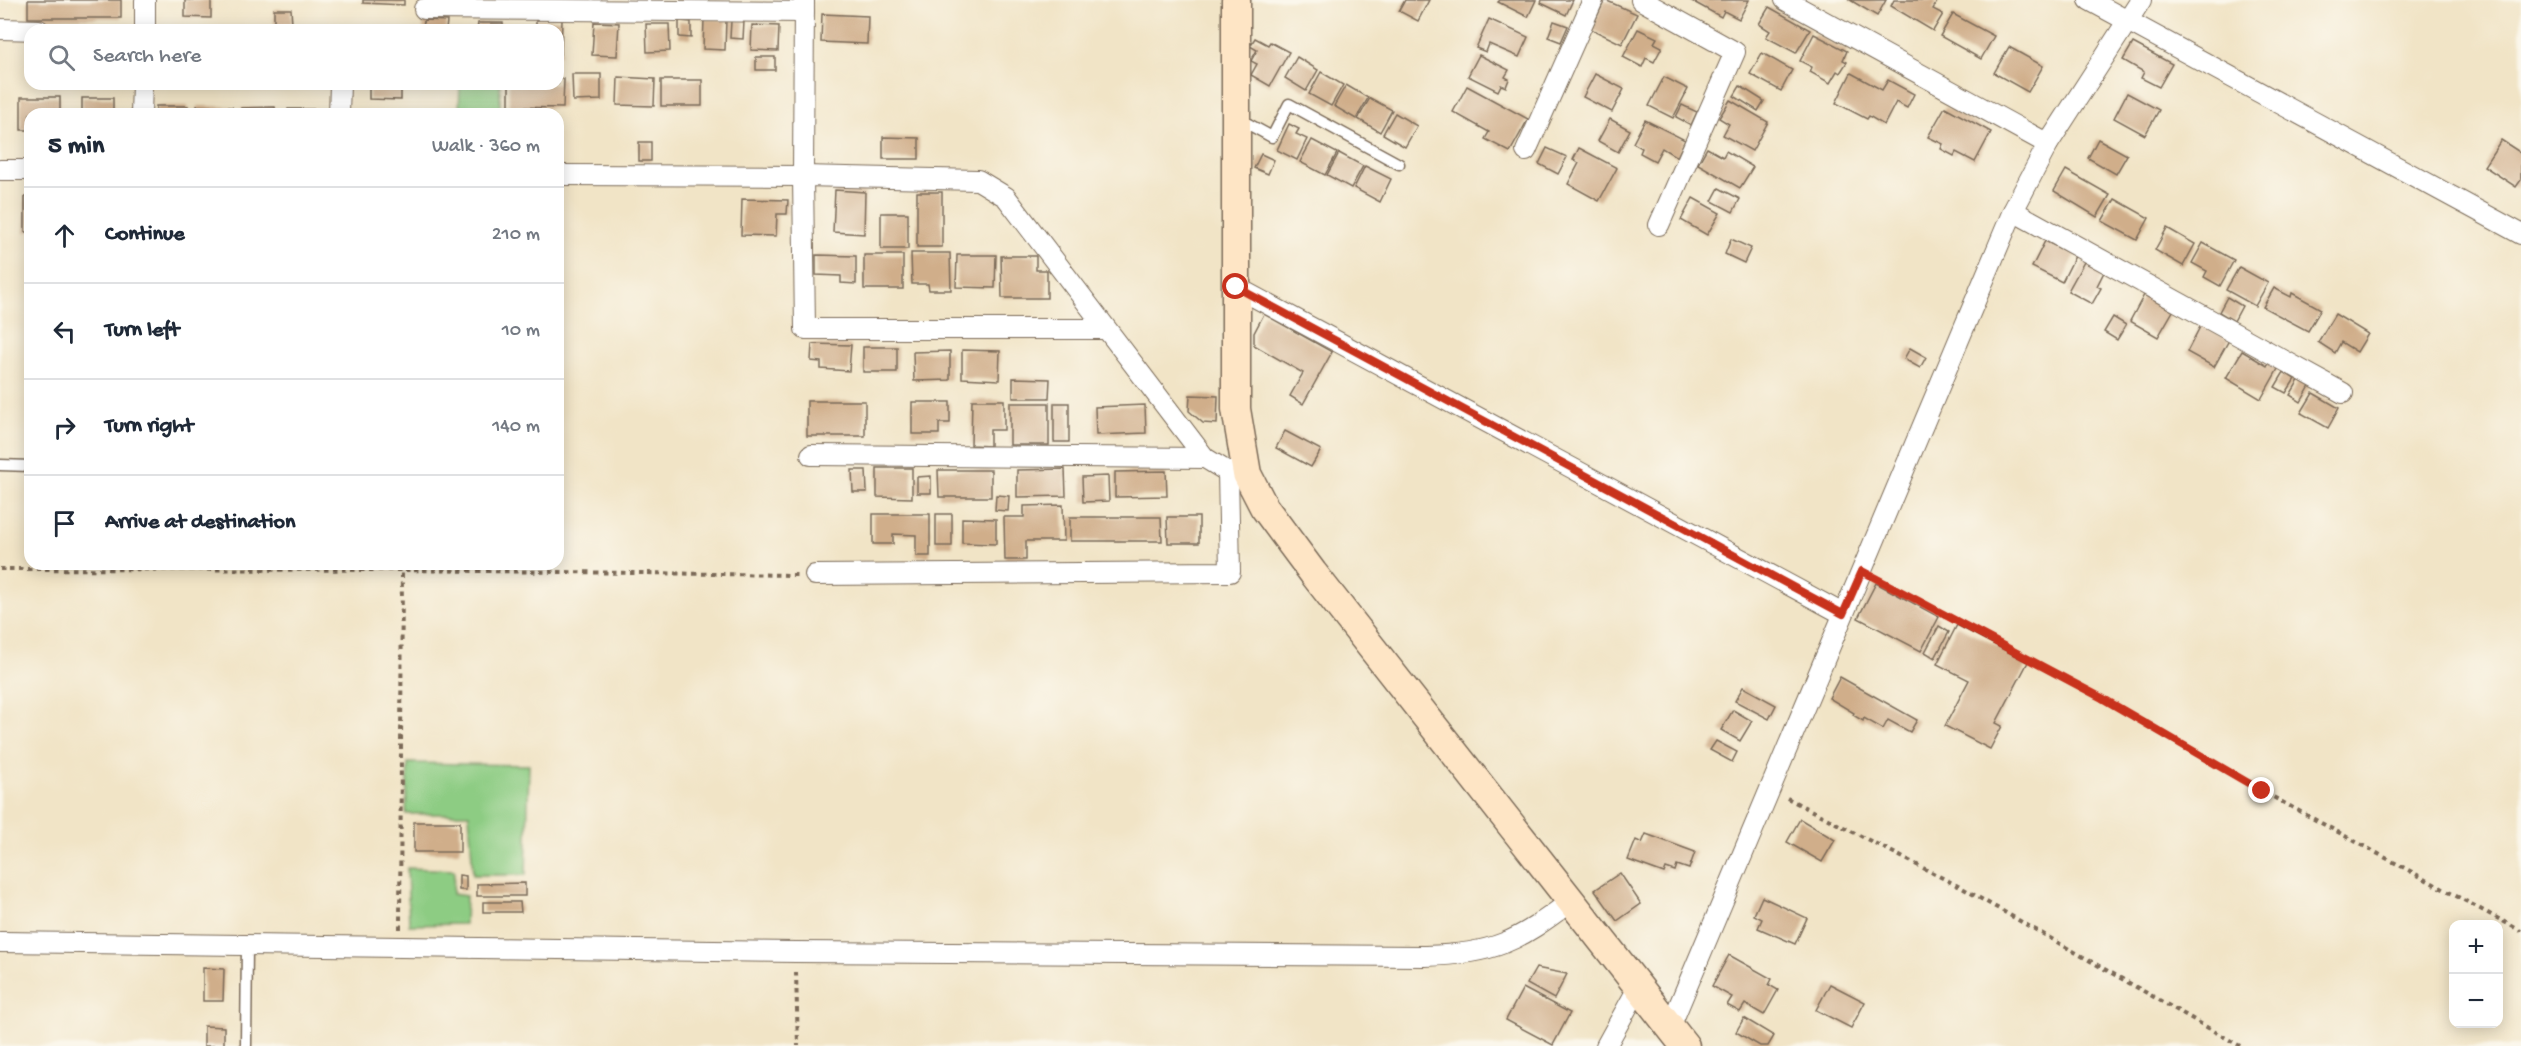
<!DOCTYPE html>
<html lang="en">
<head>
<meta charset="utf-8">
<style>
  body { margin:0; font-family:"Gochi Hand",sans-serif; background:#f6f6f7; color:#1f2937 }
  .controls { position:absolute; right:18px; bottom:18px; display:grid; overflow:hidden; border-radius:12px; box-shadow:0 3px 15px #0003 }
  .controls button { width:54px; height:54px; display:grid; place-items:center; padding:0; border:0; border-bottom:2px solid #e0e1e3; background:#fff; color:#1f2937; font:30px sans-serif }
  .stop { position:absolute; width:18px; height:18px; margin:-14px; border:4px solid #c8321e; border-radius:50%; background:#fff }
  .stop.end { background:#c8321e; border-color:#fff; box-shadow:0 2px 6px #0008 }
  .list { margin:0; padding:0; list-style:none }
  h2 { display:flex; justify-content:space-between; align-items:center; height:78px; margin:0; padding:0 24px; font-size:26px }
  h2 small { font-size:20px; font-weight:400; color:#747a83 }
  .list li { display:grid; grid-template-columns:39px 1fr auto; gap:18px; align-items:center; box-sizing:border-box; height:96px; padding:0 24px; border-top:2px solid #e0e1e3 }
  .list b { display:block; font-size:22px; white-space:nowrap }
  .list em { font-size:20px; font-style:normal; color:#747a83 }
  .icon { flex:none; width:33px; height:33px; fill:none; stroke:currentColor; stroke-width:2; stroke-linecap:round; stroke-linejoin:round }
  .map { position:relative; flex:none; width:2521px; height:1046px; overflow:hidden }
  .search { position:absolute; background:#fff; box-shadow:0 3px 15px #0003; left:24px; top:24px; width:540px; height:66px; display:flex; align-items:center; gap:15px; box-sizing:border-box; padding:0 21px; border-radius:18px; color:#747a83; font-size:22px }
  .panel { position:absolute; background:#fff; box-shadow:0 3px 15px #0003; left:24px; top:108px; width:540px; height:462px; border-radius:18px }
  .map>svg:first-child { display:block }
</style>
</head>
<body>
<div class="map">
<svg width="2521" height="1046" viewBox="0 0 2521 1046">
  <rect width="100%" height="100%" fill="#fbf7ec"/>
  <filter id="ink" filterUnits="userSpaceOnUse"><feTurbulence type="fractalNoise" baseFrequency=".0167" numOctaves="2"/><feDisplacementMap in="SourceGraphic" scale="12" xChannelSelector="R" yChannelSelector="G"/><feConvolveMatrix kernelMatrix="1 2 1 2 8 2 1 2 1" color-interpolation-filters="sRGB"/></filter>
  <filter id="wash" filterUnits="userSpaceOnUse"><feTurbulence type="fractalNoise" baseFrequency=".008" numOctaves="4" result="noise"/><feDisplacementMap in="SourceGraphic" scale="24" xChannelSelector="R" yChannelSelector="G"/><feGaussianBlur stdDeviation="1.35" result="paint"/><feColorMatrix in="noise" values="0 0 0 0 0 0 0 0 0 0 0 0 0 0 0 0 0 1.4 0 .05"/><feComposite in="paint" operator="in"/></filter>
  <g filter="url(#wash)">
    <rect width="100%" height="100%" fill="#f1e4c6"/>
    <g fill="#8dcc83" stroke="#647b50" stroke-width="1.5">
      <path d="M 460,84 L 500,84 L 500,114 L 459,114 Z"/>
      <path d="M 408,763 L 529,765 L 526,875 L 473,875 L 469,814 L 406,814 Z"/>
      <path d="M 407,868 L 454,870 L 453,894 L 466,896 L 465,924 L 409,925 Z"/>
    </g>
    <g id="blocks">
      <g fill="#d0ae8a">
        <rect x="28" y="0" width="93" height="18"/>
        <path d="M 185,0 L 211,0 L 211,18 L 185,17 Z"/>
        <path d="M 363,0 L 404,0 L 404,5 L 363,3 Z"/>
        <path d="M 1405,0 L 1429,0 L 1418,21 L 1399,11 Z"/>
        <path d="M 1500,0 L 1536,0 L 1528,17 L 1498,2 Z"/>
        <path d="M 1542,0 L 1573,0 L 1566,15 L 1541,3 Z"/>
        <path d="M 1605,0 L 1637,14 L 1622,44 L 1591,29 Z"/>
        <path d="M 1690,0 L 1749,0 L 1739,19 L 1724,11 L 1721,17 Z"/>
        <path d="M 1850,0 L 1886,0 L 1877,16 Z"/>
        <path d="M 1894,0 L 1933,0 L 1937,2 L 1933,9 L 1943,14 L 1933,31 L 1891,6 Z"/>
        <path d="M 1769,7 L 1810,30 L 1796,53 L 1766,37 L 1770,31 L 1759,24 Z"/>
        <path d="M 274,9 L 291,9 L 292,24 L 274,25 Z"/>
        <path d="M 822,14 L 868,16 L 867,44 L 821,42 Z"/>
        <path d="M 1953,14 L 1994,36 L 1981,59 L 1940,36 Z"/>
        <path d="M 536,19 L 562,20 L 561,54 L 558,54 L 558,30 L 536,30 Z"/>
        <path d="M 704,19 L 726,20 L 725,50 L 703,49 Z"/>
        <path d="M 1489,19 L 1528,37 L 1519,57 L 1489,44 L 1486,52 L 1476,48 Z"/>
        <path d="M 424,20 L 447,21 L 446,30 L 423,30 Z"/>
        <path d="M 679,21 L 691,22 L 691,38 L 679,37 Z"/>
        <path d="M 731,21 L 744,21 L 743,39 L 730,38 Z"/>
        <path d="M 1554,21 L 1568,26 L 1561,42 L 1548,37 Z"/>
        <path d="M 594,22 L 619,23 L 617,56 L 592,55 Z"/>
        <path d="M 478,23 L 503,23 L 503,30 L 477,30 Z"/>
        <path d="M 646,24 L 669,24 L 670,51 L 647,52 Z"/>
        <path d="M 752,25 L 779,26 L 778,51 L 751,50 Z"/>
        <path d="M 1638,29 L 1657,38 L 1654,43 L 1662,47 L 1654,62 L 1646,58 L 1642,67 L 1623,57 Z"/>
        <path d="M 1814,34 L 1847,51 L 1843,60 L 1847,62 L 1840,73 L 1837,71 L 1830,83 L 1810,72 L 1812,67 L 1800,61 Z"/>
        <path d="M 1255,38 L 1268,45 L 1270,42 L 1289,52 L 1270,86 L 1251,75 L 1257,64 L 1251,61 L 1257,50 L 1250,46 Z"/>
        <path d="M 2133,43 L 2172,64 L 2159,87 L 2141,78 L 2144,72 L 2123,60 Z"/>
        <path d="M 2009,47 L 2043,66 L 2028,92 L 1994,73 Z"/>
        <path d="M 1762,53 L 1792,70 L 1781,91 L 1750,74 Z"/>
        <path d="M 1479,55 L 1509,70 L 1505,77 L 1509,79 L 1506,87 L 1501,85 L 1498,91 L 1468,76 Z"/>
        <rect x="756" y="57" width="19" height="13"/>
        <path d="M 1297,57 L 1318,70 L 1306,91 L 1285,78 Z"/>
        <path d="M 1321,72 L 1343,85 L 1331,106 L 1309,94 Z"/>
        <path d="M 1851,73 L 1882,90 L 1888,80 L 1914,94 L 1907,108 L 1896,102 L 1884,125 L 1869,116 L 1867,119 L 1836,103 Z"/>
        <path d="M 572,74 L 601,74 L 601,100 L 573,101 Z"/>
        <path d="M 1595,74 L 1624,89 L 1612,112 L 1583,97 Z"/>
        <path d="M 618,77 L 655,79 L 654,106 L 617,105 Z"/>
        <path d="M 1664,77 L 1688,89 L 1673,118 L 1649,106 Z"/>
        <path d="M 558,78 L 564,79 L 563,108 L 509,107 L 509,84 L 558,84 Z"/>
        <rect x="661" y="80" width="41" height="26"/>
        <path d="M 369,84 L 401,84 L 401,100 L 369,99 Z"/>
        <path d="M 1346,85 L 1368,98 L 1356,119 L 1334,106 Z"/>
        <path d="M 1467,86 L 1528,119 L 1510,152 L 1485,139 L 1489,132 L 1453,112 Z"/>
        <path d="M 1740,86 L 1764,101 L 1758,111 L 1734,96 Z"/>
        <path d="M 2127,93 L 2159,110 L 2145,135 L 2114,118 Z"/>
        <path d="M 21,97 L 60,97 L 60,114 L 30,114 L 30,130 L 21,130 Z"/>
        <rect x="82" y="98" width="31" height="16"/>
        <path d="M 1370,98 L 1392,110 L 1380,132 L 1358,119 Z"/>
        <path d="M 1730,100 L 1768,122 L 1752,151 L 1723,135 L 1729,124 L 1719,118 Z"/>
        <path d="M 1682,105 L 1697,112 L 1691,125 L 1676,117 Z"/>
        <rect x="156" y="106" width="32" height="8"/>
        <path d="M 197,106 L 232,107 L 232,114 L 197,114 Z"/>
        <path d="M 275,107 L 276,114 L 242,114 L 241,108 Z"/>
        <path d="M 1945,107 L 1991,132 L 1975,162 L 1956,152 L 1954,156 L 1941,149 L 1943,144 L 1928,137 Z"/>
        <rect x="288" y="109" width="34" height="5"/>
        <path d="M 1395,113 L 1417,126 L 1405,147 L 1383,134 Z"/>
        <path d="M 1610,119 L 1630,130 L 1618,152 L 1598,141 Z"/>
        <path d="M 1645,120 L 1685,140 L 1677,157 L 1662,148 L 1655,161 L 1640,153 L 1642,148 L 1633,143 Z"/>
        <path d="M 1289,124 L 1299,129 L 1296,134 L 1307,139 L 1297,160 L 1277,150 Z"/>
        <path d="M 883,137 L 919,138 L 919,159 L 883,159 Z"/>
        <path d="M 2098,139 L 2127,155 L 2116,174 L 2088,158 Z"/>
        <path d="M 1312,140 L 1337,153 L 1325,175 L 1300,162 Z"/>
        <path d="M 2501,140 L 2521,153 L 2521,180 L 2516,187 L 2484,166 Z"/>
        <rect x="639" y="142" width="12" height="19"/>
        <path d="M 1547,148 L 1567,157 L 1558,174 L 1539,164 Z"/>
        <path d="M 1579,148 L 1617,168 L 1599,201 L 1568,184 L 1579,163 L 1573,160 Z"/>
        <path d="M 1707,148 L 1723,157 L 1726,151 L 1753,167 L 1740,188 L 1698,164 Z"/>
        <path d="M 1339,153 L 1363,166 L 1351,188 L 1327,175 Z"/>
        <path d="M 1261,154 L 1274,160 L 1268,174 L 1254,168 Z"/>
        <path d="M 1365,166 L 1391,179 L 1380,202 L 1354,188 Z"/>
        <path d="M 2066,170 L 2110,195 L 2097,217 L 2054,191 Z"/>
        <path d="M 1719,188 L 1740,199 L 1733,212 L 1712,201 Z"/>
        <path d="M 835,190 L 865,192 L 864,234 L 833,232 Z"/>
        <rect x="917" y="192" width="25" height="55"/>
        <rect x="25" y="197" width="5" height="35"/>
        <path d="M 1693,198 L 1720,213 L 1707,235 L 1681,220 Z"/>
        <path d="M 742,199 L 788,200 L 787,214 L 777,214 L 776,236 L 741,235 Z"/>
        <path d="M 2115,199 L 2149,218 L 2137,240 L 2102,221 Z"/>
        <rect x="881" y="213" width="27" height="36"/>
        <path d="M 2167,228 L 2195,244 L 2183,266 L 2155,250 Z"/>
        <path d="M 1731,239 L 1751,248 L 1744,263 L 1725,254 Z"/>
        <path d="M 2045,241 L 2075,256 L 2062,282 L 2032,267 Z"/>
        <path d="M 2203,243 L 2234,260 L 2220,286 L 2204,277 L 2207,271 L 2192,263 Z"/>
        <path d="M 911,253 L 950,253 L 951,290 L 929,290 L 928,284 L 912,284 Z"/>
        <path d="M 816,255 L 856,256 L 856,284 L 841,283 L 841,276 L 816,275 Z"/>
        <rect x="864" y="255" width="39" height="34"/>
        <path d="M 957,255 L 996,255 L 995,288 L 956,287 Z"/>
        <path d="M 1001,256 L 1036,256 L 1036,270 L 1047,270 L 1047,298 L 1002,298 Z"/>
        <path d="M 2084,262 L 2104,272 L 2097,286 L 2101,288 L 2092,304 L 2068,291 Z"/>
        <path d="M 2239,267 L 2268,283 L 2255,306 L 2226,290 Z"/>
        <path d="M 2274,288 L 2291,297 L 2292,293 L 2321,309 L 2308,331 L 2263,307 Z"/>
        <path d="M 2144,295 L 2173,311 L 2158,337 L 2130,321 Z"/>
        <path d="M 2227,297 L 2242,306 L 2234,321 L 2219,312 Z"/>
        <path d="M 1264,314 L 1332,352 L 1303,404 L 1290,396 L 1303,373 L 1254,345 L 1254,333 Z"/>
        <path d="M 2335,314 L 2368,334 L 2357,352 L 2341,342 L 2335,353 L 2318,342 Z"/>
        <path d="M 2113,317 L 2126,325 L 2117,340 L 2104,332 Z"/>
        <path d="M 2201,325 L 2229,340 L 2214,367 L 2187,352 Z"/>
        <path d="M 812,344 L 851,345 L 849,371 L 821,369 L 821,362 L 811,361 Z"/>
        <rect x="863" y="347" width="34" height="25"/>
        <path d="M 1910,348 L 1926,357 L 1920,368 L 1904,359 Z"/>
        <path d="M 962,350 L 1000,351 L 999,380 L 962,378 Z"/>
        <path d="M 950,351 L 950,380 L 914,381 L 913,352 Z"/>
        <path d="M 2242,351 L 2267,366 L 2269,362 L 2279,367 L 2261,399 L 2226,378 Z"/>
        <path d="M 2284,372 L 2295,379 L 2286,393 L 2275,387 Z"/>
        <path d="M 1013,378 L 1050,379 L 1049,398 L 1013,398 Z"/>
        <path d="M 2299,380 L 2310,386 L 2301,402 L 2290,395 Z"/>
        <path d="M 2313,393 L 2339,408 L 2328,428 L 2301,413 Z"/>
        <path d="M 1190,395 L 1218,396 L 1217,424 L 1203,423 L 1189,411 Z"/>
        <path d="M 972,400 L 1004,400 L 1004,430 L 990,430 L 990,446 L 971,445 Z"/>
        <rect x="807" y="401" width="58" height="35"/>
        <path d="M 912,402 L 950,402 L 950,423 L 939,423 L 939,434 L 912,434 Z"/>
        <rect x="1010" y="403" width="39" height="42"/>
        <rect x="1054" y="403" width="15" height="39"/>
        <path d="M 1145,405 L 1146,433 L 1096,435 L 1095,407 Z"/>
        <path d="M 1285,431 L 1321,450 L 1311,467 L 1276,448 Z"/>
        <path d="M 877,468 L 912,468 L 912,498 L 877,497 Z"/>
        <path d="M 1065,469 L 1066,496 L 1017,497 L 1017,470 Z"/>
        <path d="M 852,470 L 866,470 L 867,492 L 853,492 Z"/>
        <path d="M 938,470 L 991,470 L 991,497 L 939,497 Z"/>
        <path d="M 1166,471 L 1167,496 L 1115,497 L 1115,472 Z"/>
        <path d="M 931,476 L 931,493 L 917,493 L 917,477 Z"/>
        <path d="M 1108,476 L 1109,501 L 1083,502 L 1082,477 Z"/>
        <path d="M 996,495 L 1009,496 L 1008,511 L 995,510 Z"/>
        <path d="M 1063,505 L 1064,541 L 1026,541 L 1026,560 L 1005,560 L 1004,517 L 1024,517 L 1024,506 Z"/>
        <path d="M 873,514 L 930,514 L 930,556 L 916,556 L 916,535 L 893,534 L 893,544 L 873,544 Z"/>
        <rect x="936" y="514" width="16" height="32"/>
        <path d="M 1070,517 L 1161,517 L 1162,541 L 1070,541 Z"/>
        <path d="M 1167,517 L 1199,517 L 1199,543 L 1168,543 Z"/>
        <path d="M 962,518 L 996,519 L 996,544 L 962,543 Z"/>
        <path d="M 1876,583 L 1939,617 L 1921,651 L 1858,618 Z"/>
        <path d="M 1957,625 L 2028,662 L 1996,723 L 2002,726 L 1990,749 L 1945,726 L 1969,680 L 1937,664 Z"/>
        <path d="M 1939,626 L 1949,632 L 1935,658 L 1925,652 Z"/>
        <path d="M 1840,677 L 1917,720 L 1910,732 L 1888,720 L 1883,729 L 1864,718 L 1863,721 L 1853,715 L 1854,713 L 1829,698 Z"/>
        <path d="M 1743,687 L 1776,705 L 1769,719 L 1735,701 Z"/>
        <path d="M 1733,710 L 1752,721 L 1740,741 L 1721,730 Z"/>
        <path d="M 1716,741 L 1737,752 L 1732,762 L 1710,750 Z"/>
        <path d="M 1800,819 L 1835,840 L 1822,862 L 1787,842 Z"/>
        <rect x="414" y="822" width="46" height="30"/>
        <path d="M 1646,834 L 1695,852 L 1689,869 L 1677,865 L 1675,871 L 1666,868 L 1664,873 L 1628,860 L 1636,840 L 1642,843 Z"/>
        <path d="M 1620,873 L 1641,904 L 1617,921 L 1595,890 Z"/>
        <path d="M 459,875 L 466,876 L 466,890 L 459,890 Z"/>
        <path d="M 525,883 L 525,896 L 477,896 L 477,884 Z"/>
        <path d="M 1762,897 L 1807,918 L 1795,944 L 1758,928 L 1762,919 L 1754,915 Z"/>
        <path d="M 483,902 L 520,902 L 521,912 L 483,912 Z"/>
        <path d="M 1729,955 L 1772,979 L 1769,985 L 1778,990 L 1764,1015 L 1745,1004 L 1740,1012 L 1727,1005 L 1732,997 L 1712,986 Z"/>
        <path d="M 203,968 L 224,969 L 223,1001 L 203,1001 Z"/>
        <path d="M 1536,968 L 1567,974 L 1554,999 L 1527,984 Z"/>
        <path d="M 1830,984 L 1865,1002 L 1851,1028 L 1816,1010 Z"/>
        <path d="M 1523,988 L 1570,1013 L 1553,1045 L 1506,1020 Z"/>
        <path d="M 1744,1018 L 1774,1036 L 1768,1046 L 1760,1046 L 1736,1032 Z"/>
        <path d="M 204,1026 L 224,1027 L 224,1046 L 204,1046 Z"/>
      </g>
    </g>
  </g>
  <g filter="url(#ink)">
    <use href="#blocks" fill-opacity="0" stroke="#7b6b59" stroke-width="1.5"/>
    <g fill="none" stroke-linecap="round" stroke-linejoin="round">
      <defs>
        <g id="lane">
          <path d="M 1239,119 L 1272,137 L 1289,104 L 1399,164"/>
          <path d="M 0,465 L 30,466"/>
          <path d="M 246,1046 L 247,945"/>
        </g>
        <g id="street">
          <path d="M 804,0 L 803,176 L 805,329 L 1106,329"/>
          <path d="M 1641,0 L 1735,52 L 1659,225"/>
          <path d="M 1785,0 L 2048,144"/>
          <path d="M 2089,0 L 2521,234"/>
          <path d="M 424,9 L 804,12"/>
          <path d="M 0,29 L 39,30"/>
          <path d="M 145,30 L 145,0"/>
          <path d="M 141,114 L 142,84"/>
          <path d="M 339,114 L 340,84"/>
          <path d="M 1526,151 L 1593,0"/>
          <path d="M 0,170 L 30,170"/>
          <path d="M 558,175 L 803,176 L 978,180 L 1006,197 L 1205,458 L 1228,472 L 1247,474"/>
          <path d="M 2013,211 L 2343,393"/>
          <path d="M 1236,287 L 1843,614"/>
          <path d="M 811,455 L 1205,458"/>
          <path d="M 815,575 L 1230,572 L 1228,472"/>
          <path d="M 0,942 L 796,952 L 1425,956 C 1494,954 1517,942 1571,901"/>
          <path d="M 1670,1027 L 2013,211 L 2048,144 L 2141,0"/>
          <path d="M 1606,1046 L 1638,988"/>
        </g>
        <path id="secondary" d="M 1236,0 L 1236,409 L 1247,474 L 1264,507 L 1313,573 L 1685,1046"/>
      </defs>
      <use href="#lane" stroke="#7b6b59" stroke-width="13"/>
      <use href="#street" stroke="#7b6b59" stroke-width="22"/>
      <use href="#secondary" stroke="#7b6b59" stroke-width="31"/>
      <g stroke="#7b6b59" stroke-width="4" stroke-dasharray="4.5 4.5" stroke-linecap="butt">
        <path d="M 0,569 L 402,570 L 797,575"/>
        <path d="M 1879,581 L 2102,698 L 2262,791 L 2521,931"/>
        <path d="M 1787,798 L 1962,888 L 2240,1046"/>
        <path d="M 400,929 L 402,564"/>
        <path d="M 796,972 L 798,1046"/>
      </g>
      <use href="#lane" stroke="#fff" stroke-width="10"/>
      <use href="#street" stroke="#fff" stroke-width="20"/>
      <use href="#secondary" stroke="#fee5c5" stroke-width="28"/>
    </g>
  </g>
  <g fill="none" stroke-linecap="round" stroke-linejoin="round" filter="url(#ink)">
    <path stroke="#c8321e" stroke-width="8" d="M 1236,287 L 1843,614 L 1862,571 L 2102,698 L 2262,791"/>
  </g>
</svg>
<div class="controls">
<button>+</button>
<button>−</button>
</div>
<div class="stop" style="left:1236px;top:287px"></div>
<div class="stop end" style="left:2262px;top:791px"></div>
<div class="search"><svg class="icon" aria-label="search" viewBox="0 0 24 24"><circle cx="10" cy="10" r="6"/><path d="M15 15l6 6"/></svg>Search here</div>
<section class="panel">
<h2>5 min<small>Walk · 360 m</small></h2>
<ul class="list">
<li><svg class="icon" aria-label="ahead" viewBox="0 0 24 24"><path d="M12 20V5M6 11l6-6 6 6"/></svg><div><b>Continue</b></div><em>210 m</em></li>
<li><svg class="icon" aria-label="left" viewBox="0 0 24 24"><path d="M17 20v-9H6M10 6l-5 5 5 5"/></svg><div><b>Turn left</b></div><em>10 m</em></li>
<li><svg class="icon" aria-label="right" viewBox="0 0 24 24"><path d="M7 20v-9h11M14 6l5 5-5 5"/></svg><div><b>Turn right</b></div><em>140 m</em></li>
<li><svg class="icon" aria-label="arrive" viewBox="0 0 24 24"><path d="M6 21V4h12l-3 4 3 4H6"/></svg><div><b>Arrive at destination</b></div></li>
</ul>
</section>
</div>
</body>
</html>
